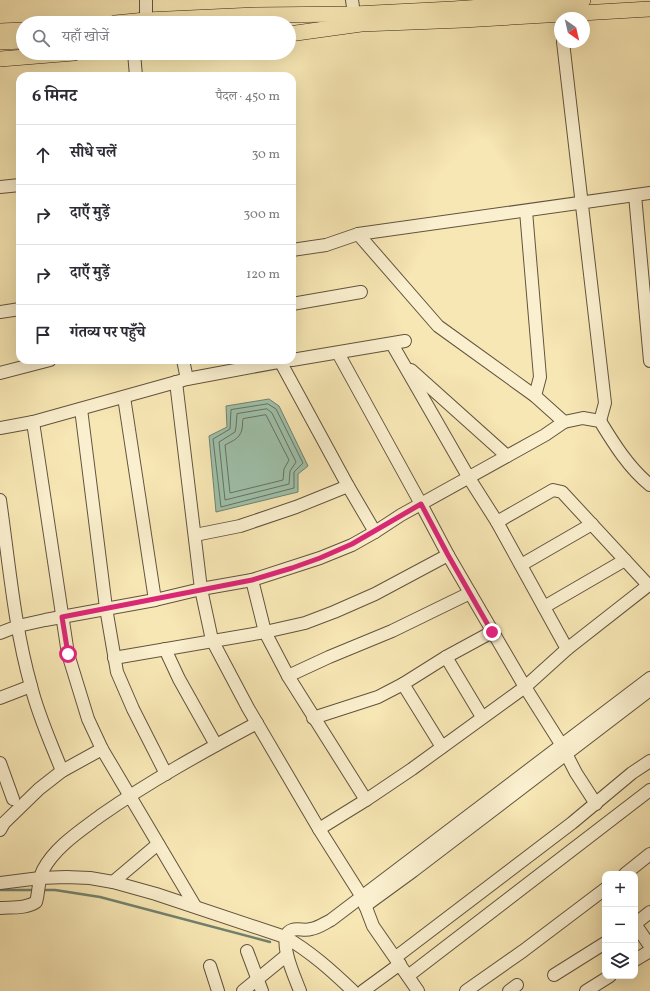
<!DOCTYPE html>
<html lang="hi">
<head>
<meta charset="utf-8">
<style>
  body { margin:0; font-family:Vollkorn,"Noto Serif Devanagari",serif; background:#f2f2f3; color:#2b2b33 }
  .controls { position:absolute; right:12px; bottom:12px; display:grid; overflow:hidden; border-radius:8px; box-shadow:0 4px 16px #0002 }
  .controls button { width:36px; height:36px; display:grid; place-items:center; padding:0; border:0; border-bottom:1px solid #e1e1e2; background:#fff; color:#2b2b33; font:20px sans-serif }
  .compass { position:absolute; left:554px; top:12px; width:36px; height:36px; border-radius:50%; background:#fff; box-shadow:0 4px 16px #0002; rotate:146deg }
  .stop { position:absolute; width:12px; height:12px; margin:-9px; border:3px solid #db2777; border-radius:50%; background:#fff }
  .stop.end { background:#db2777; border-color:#fff; box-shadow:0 1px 4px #0008 }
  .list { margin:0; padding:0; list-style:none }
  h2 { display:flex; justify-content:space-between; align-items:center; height:52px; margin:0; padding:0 16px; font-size:17px }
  h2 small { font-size:13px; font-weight:400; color:#7c7c81 }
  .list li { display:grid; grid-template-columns:26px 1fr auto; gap:12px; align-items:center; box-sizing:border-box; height:60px; padding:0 16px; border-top:1px solid #e1e1e2 }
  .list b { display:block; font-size:15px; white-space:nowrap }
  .list em { font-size:13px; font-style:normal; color:#7c7c81 }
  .icon { flex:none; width:22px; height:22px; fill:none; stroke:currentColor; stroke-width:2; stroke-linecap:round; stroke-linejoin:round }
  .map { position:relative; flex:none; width:650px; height:991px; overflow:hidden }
  .search { position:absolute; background:#fff; box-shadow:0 4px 16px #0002; left:16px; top:16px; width:280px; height:44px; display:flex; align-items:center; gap:10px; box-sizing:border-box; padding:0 14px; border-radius:22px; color:#7c7c81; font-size:15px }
  .panel { position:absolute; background:#fff; box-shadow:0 4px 16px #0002; left:16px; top:72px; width:280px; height:292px; border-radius:12px }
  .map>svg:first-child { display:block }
</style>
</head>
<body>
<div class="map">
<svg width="650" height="991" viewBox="0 0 650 991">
  <rect width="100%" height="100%" fill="#f7e7b4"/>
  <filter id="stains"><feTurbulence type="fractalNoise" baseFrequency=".005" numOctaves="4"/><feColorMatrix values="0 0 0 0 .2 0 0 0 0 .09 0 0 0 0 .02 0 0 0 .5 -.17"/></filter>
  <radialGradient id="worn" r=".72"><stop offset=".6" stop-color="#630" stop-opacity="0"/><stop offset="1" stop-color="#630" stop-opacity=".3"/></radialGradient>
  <path fill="#9ec0aa" stroke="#72816f" d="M 269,399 L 279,406 L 308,466 L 298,474 L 298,492 L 216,512 L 209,436 L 227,427 L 226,406 Z"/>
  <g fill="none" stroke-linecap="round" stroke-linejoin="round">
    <g stroke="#687260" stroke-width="1">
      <path d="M 268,404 L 276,409 L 303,463 L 294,472 L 294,488 L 221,507 L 213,439 L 230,429 L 231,410 Z"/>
      <path d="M 267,409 L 272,413 L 296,462 L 290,471 L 289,484 L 225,500 L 219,442 L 235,432 L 236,427 L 237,414 Z"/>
      <path d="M 266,415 L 289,460 L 284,469 L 283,480 L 230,493 L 225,445 C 232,441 240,439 242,429 C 243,426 242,422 243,419 Z"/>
    </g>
    <g stroke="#72816f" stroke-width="2.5">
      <path d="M 0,890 L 34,890"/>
      <path d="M 43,890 L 55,890 L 100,897 L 270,942"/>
    </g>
    <defs>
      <g id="minor">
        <path d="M 146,0 L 146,20"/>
        <path d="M 352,0 L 354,14"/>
        <path d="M 563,42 L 605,403 L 600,421"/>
        <path d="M 134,53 L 136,76"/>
        <path d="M 0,187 L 20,185"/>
        <path d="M 635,195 L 650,361"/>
        <path d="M 526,211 L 540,377 L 535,396"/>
        <path d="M 358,234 L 438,326 L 535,396 L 564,422"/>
        <path d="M 292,250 L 326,245 L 358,234 L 650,193"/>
        <path d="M 292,304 L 361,292"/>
        <path d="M 0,312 L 20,309"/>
        <path d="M 392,344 L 469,478 L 497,522 L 567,649"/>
        <path d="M 338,353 L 421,504 L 448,555 L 525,687 L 561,744 L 576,773 L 596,804"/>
        <path d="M 183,360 L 187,379"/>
        <path d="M 292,360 L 405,341"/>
        <path d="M 280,361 L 348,486 L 375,532"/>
        <path d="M 411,370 L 507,456"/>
        <path d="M 0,373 L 50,360"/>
        <path d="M 176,382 L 201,589 L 212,640 L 248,708 L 319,829 L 362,897 L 373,926 L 418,991"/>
        <path d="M 124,397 L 155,600"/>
        <path d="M 81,409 L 106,608 L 117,672 L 133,709 L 166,774"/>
        <path d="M 33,422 L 68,654 L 88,719 L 102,749 L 195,906"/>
        <path d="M 0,428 L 33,422 L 187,379 L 289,360"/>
        <path d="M 0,500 C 9,562 14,626 31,686 C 38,715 51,743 62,771"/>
        <path d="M 497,522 L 553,490 L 562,492 L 648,585"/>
        <path d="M 195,535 L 240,526 L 296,507 L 348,486"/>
        <path d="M 521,565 L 592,524"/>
        <path d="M 252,580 L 265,632 L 288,676 L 366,800"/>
        <path d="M 544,607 L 625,560"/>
        <path d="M 0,633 L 18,626 L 45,620 L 155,600 L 201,589 L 252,580 L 320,558 L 352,545 L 375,532 L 401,515 L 545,435 L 564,422 L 583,418 L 600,421 C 614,444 629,468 650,485"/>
        <path d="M 165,649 L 179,679 L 216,745"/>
        <path d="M 446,657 L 482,717"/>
        <path d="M 114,658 L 265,632 L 305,623 L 334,612 L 375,594 L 448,555"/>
        <path d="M 288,676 L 329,657 L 392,631 L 470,593"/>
        <path d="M 403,684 L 442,747"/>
        <path d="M 0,698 L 31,686"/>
        <path d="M 313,718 L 378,697 L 403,684 L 446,657 L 492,632"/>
        <path d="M 0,763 L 13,799"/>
        <path d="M 319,829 L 366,800 L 412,769 L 525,687 L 567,649 L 650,584"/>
        <path d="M 0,830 L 4,823 L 39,789 L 62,771 L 102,749"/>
        <path d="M 625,874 L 650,854"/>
        <path d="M 113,882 L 158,844"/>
        <path d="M 0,883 L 40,878 L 66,877 L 90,878 L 113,882 L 156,894 L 285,937 C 311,952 332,971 353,991"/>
        <path d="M 365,906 L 413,871 L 650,690"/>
        <path d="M 0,908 C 12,907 25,909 36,902 C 39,892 38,880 43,870 C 55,847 80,831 100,816 C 150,781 203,752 257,723"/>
        <path d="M 635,924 L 650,946"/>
        <path d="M 635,924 L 650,912"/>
        <path d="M 247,951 L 262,991"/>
        <path d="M 396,957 L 572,823 L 632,773 L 650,761"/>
        <path d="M 635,960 L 650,951"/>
        <path d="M 210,966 L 218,991"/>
        <path d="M 554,975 L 605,943"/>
        <path d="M 408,976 L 650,790"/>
        <path d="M 243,991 L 287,955"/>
        <path d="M 300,991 C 296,980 275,936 292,930 C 298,928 305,931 311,929 C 318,928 325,923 331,920 L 650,678"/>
        <path d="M 363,991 L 400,964"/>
        <path d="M 466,991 L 523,951 L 605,889"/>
        <path d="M 509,991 L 517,985"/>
        <path d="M 586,991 L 610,976"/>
      </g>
      <g id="major">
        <path d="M 115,23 L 146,20 L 255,15 L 354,14 L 453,9 L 583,0"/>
        <path d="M 0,31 L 23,30"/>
        <path d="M 289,34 L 361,24 L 463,20 L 650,9"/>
        <path d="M 0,42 L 23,41"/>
        <path d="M 0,59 L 74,53"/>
      </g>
    </defs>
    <use href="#minor" stroke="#62543e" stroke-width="14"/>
    <use href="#major" stroke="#312316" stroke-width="16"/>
    <use href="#minor" stroke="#faefce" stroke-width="12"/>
    <use href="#major" stroke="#f7e7b4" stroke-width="15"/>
  </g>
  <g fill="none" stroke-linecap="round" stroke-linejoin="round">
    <path stroke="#db2777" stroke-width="5" d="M 68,654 L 62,617 L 252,580 L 292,568 L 320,558 L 352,544 L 421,504 L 448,555 L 492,632"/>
  </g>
  <rect width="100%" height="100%" filter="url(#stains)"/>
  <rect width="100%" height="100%" fill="url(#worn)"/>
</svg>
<div class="controls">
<button>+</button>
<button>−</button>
<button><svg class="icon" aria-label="layers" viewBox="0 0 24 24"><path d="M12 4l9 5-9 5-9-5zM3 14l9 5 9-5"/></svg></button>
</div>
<svg class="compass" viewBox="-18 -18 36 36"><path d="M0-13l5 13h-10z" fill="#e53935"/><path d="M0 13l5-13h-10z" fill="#7c7c81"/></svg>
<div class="stop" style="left:68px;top:654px"></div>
<div class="stop end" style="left:492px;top:632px"></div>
<div class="search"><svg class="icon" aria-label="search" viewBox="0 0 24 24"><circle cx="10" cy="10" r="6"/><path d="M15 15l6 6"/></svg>यहाँ खोजें</div>
<section class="panel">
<h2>6 मिनट<small>पैदल · 450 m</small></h2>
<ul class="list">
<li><svg class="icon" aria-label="ahead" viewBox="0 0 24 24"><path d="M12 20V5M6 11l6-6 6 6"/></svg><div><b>सीधे चलें</b></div><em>30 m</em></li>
<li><svg class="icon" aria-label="right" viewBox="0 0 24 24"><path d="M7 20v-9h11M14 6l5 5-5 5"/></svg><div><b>दाएँ मुड़ें</b></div><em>300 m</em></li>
<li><svg class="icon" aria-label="right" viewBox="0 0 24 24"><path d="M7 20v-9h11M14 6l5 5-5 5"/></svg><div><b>दाएँ मुड़ें</b></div><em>120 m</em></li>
<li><svg class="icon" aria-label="arrive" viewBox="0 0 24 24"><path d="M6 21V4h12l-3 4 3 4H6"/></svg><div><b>गंतव्य पर पहुँचे</b></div></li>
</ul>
</section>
</div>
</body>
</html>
